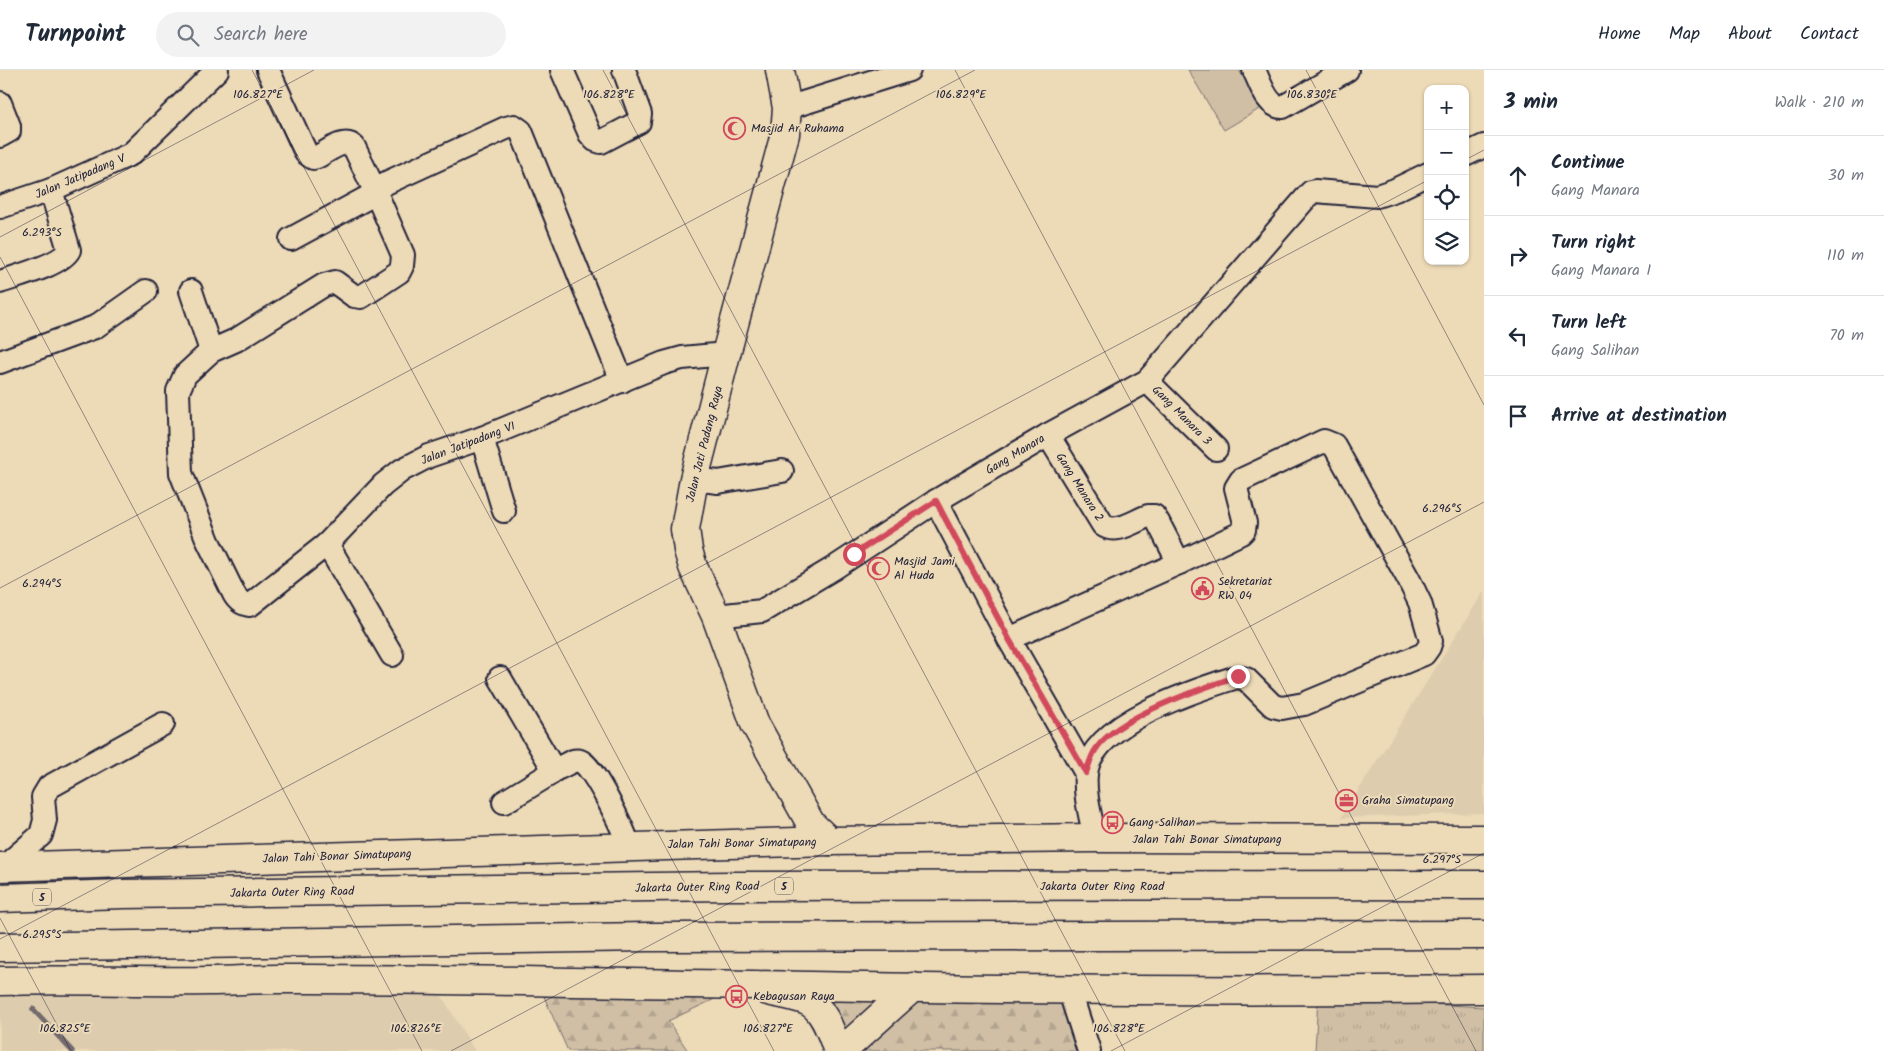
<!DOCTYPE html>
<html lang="en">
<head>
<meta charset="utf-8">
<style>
  body { margin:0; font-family:Kalam,sans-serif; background:#f2f2f3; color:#1f2937 }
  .controls { position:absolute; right:15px; top:15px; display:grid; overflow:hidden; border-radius:10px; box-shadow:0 1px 4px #0004 }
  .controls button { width:45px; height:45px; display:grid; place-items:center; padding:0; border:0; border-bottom:1px solid #e0e1e3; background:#fff; color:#1f2937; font:25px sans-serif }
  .stop { position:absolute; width:15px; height:15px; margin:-11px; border:4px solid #d1495b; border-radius:50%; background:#fff }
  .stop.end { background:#d1495b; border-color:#fff; box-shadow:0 1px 5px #0008 }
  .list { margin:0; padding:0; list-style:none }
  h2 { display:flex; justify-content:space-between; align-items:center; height:65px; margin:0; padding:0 20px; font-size:21px }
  h2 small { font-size:16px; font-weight:400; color:#747a83 }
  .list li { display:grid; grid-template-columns:32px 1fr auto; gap:15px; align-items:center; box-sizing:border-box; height:80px; padding:0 20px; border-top:1px solid #e0e1e3 }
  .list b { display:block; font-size:19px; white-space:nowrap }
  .list p { margin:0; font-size:16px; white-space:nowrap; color:#747a83 }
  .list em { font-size:16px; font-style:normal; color:#747a83 }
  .icon { flex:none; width:28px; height:28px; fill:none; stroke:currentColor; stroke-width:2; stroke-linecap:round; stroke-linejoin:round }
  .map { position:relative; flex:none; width:1484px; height:981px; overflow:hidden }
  header { display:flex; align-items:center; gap:30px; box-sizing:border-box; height:70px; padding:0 25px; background:#fff; border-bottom:1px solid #e0e1e3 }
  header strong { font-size:24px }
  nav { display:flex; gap:28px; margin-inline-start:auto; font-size:18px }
  .search { width:350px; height:45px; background:#f2f2f3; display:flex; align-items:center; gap:12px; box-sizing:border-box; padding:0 18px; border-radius:28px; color:#747a83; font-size:19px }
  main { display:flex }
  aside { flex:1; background:#fff }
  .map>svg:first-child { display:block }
</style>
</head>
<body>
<header>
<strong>Turnpoint</strong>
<div class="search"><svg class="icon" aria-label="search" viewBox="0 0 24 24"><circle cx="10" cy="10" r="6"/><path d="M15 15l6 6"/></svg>Search here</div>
<nav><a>Home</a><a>Map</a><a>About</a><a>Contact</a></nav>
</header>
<main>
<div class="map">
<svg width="1484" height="981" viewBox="0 0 1484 981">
  <defs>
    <pattern id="grass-tufts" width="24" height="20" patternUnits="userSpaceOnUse" patternTransform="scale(1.25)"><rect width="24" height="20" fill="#d0bfa5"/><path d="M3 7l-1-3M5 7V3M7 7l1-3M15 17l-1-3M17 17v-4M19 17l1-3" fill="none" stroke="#b2a48f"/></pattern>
    <pattern id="forest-firs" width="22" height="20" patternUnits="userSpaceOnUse" patternTransform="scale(1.25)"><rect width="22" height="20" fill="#d0bfa5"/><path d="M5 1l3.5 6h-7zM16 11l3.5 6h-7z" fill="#b2a48f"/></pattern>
  </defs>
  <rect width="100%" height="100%" fill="#eddab7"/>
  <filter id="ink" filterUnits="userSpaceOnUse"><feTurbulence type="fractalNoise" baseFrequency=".02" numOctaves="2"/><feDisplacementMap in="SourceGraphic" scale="10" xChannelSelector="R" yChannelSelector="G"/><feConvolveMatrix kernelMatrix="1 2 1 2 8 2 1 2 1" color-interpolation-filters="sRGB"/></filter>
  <g filter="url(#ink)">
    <g fill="#deccae">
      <path d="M 1484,521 L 1484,743 L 1341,748 Z"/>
      <path d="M 29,923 L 440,923 L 475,981 L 0,981 L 0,925 Z"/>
    </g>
    <path fill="url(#grass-tufts)" stroke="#797070" d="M 1318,928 L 1484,937 L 1484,981 L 1315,981 Z"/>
    <g fill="url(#forest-firs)" stroke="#797070">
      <path d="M 1058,911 L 1084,981 L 838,981 L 809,917 Z"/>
      <path d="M 740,917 L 668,951 L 688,981 L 568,981 L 542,922 Z"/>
    </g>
    <path fill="#d0bfa5" stroke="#797070" d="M 1188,0 L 1239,0 L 1261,38 L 1224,60 Z"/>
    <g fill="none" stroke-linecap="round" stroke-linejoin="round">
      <path stroke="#726b6c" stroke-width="5.5" d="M 33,939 L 72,981"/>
      <defs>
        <g id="minor">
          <path d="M 268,0 L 306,83 L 313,88 L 317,87 C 327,82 344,67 354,77 L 376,123 L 291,169"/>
          <path d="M 562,0 L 590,64 L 595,70 L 601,72 L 639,52 L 640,44 L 624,0"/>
          <path d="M 1254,0 C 1260,12 1267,38 1283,37 L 1347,0"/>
          <path d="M 0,33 L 9,56 L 9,61 L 0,66"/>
          <path d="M 787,38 L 909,0"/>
          <path d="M 1465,85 L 1484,76"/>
          <path d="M 373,119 L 506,58 L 514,56 L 521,61 L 622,311"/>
          <path d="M 376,123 L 403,185 L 402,196 L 399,202 L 361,227 L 354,226 L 335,212 L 324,215 L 236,270 L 211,281 L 185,305 L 178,321 L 181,403 L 208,471 L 234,524 C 238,531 242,534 250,535 L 327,474 L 383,415 L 402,400 L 429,386 L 482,368 L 664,293 L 682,288 L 726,284"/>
          <path d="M 0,137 L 51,120 L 131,84 L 217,0"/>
          <path d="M 0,212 C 17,206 61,195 69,180 L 51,120"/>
          <path d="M 191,221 L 211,281"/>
          <path d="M 0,292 L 95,257 L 146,221"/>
          <path d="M 1147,311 L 1216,379"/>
          <path d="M 1048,365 L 1103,455 C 1116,465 1134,451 1148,446 L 1154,446 L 1158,452 L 1179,493"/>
          <path d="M 482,368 L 504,441"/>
          <path d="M 694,409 L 718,412 L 782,401"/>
          <path d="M 936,431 L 1009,569 L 1086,703"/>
          <path d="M 327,474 L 392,585"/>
          <path d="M 716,546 L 762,541 L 834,498 L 936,431 L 1048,365 L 1147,311 L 1311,122 L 1315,121 L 1377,126 L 1395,120 L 1428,104"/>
          <path d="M 1009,569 L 1179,493 L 1241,463 L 1244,460 L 1245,453 L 1236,418 L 1241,410 L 1324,371 L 1334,375 L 1409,510 L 1420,533 L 1431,571 L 1429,577 L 1424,584 L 1304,634 L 1282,638 L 1273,636 L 1246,609 L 1237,607 C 1196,620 1091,653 1086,704 C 1084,725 1091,748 1095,768"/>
          <path d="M 500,608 L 551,695 L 555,699 C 563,698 572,688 580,691 C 593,694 624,761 629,776"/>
          <path d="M 504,732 L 550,704 L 555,699"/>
          <path d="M 4,797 L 41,765 L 45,750 L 43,727 L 49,717 L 163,654"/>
          <path d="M 1069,919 L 1089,981"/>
        </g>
        <path id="tertiary" d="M 780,0 L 787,38 L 785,64 L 726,284 L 694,409 L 685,459 L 688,480 L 693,497 L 716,546 L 755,654 L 811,754 L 829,771"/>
        <g id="secondary">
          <path d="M 768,921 C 780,924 795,926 807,931 C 824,938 832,965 838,981"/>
          <path d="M 842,981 L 913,917"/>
        </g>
        <g id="trunk">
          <path d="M 0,797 L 829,771 L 1095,768 L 1484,769"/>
          <path d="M 0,911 C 70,909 139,912 209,911 C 231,911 254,909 276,909 C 435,908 594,913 753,915 C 997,920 1240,922 1484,919"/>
        </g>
        <g id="motorway">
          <path d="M 0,828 L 122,824 L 728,816 L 1484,815"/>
          <path d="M 0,877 L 647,867 L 1484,865"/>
        </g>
      </defs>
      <use href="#minor" stroke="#22223b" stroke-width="26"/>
      <use href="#tertiary" stroke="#22223b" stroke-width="31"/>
      <use href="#secondary" stroke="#22223b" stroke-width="31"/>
      <use href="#trunk" stroke="#22223b" stroke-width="31"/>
      <use href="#motorway" stroke="#22223b" stroke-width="31"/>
      <use href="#minor" stroke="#eddab7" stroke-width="22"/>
      <use href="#tertiary" stroke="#eddab7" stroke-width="28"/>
      <use href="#secondary" stroke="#eddab7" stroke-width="28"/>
      <use href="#trunk" stroke="#eddab7" stroke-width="28"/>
      <use href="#motorway" stroke="#eddab7" stroke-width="28"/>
    </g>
  </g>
  <g fill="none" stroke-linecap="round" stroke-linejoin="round" filter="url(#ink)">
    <path stroke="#d1495b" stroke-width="6" d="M 854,484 L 936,431 L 1009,569 L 1086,703 C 1089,694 1091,686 1096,679 C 1118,646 1200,619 1238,606"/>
  </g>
  <path fill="none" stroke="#22223b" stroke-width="1" stroke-opacity="0.45" d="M 252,0 L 774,981M 603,0 L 1125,981M 955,0 L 1476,981M 1306,0 L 1484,335M 1465,90 L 1484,80M 0,167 L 314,0M 0,187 L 422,981M 0,518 L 975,0M 0,848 L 71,981M 0,869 L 1428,110M 451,981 L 1484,432M 1111,981 L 1484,783"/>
  <defs>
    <symbol id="mosque-ring" viewBox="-11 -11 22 22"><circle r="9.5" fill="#eddab7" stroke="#d1495b" stroke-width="1.5"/><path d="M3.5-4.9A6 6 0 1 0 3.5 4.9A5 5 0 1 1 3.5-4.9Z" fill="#d1495b"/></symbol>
    <symbol id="civic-ring" viewBox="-11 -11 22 22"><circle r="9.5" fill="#eddab7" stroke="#d1495b" stroke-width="1.5"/><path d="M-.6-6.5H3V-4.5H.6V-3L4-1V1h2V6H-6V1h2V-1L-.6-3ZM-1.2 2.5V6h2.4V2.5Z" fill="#d1495b"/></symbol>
    <symbol id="office-ring" viewBox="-11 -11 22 22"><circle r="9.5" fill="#eddab7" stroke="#d1495b" stroke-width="1.5"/><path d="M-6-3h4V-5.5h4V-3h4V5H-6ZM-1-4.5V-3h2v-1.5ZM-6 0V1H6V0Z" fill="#d1495b"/></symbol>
    <symbol id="bus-ring" viewBox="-11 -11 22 22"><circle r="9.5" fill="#eddab7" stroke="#d1495b" stroke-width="1.5"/><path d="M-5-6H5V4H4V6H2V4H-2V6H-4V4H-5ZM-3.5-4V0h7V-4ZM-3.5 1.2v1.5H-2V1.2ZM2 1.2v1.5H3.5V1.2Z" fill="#d1495b"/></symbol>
  </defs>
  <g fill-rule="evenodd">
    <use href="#mosque-ring" x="722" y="46" width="25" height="25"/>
    <use href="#mosque-ring" x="866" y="486" width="25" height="25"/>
    <use href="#civic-ring" x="1190" y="506" width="25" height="25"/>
    <use href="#office-ring" x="1334" y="718" width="25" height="25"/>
    <use href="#bus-ring" x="1100" y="740" width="25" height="25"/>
    <use href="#bus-ring" x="724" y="914" width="25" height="25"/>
  </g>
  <g text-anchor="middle" stroke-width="4" stroke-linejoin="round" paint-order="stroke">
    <g fill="#eddab7" stroke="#5f5960" stroke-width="1">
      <rect x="775" y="807.5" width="18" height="17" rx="4"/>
      <rect x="33" y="818.5" width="18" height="17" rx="4"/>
    </g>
    <g font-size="11" font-weight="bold" fill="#22223b">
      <text x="784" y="820">5</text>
      <text x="42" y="831">5</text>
    </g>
    <g font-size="12" fill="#22223b" stroke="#eddab7" text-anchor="start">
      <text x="751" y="62">Masjid Ar Ruhama</text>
      <text x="894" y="495">Masjid Jami<tspan x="894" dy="14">Al Huda</tspan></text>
      <text x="1218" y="515">Sekretariat<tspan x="1218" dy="14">RW 04</tspan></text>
      <text x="1362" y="734">Graha Simatupang</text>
      <text x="1129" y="756">Gang Salihan</text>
      <text x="753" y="930">Kebagusan Raya</text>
    </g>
    <g font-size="12" fill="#22223b" stroke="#eddab7">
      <text transform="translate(80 106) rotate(-23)" y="4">Jalan Jatipadang V</text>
      <text transform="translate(1182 345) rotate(45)" y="4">Gang Manara 3</text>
      <text transform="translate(468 373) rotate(-21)" y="4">Jalan Jatipadang VI</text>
      <text transform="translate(704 374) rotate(-76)" y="4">Jalan Jati Padang Raya</text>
      <text transform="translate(1015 384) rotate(-31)" y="4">Gang Manara</text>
      <text transform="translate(1080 417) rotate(58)" y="4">Gang Manara 2</text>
      <text x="1207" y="773">Jalan Tahi Bonar Simatupang</text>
      <text transform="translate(742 773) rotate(-1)" y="4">Jalan Tahi Bonar Simatupang</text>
      <text transform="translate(337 786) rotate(-2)" y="4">Jalan Tahi Bonar Simatupang</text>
      <text x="1102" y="820">Jakarta Outer Ring Road</text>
      <text transform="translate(697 817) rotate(-1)" y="4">Jakarta Outer Ring Road</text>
      <text transform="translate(292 822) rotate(-1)" y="4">Jakarta Outer Ring Road</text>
    </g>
  </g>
  <g font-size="12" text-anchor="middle" fill="#22223b" stroke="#eddab7" stroke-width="4" stroke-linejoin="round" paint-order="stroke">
    <text x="258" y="28">106.827°E</text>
    <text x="609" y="28">106.828°E</text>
    <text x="961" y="28">106.829°E</text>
    <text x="1312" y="28">106.830°E</text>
    <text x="42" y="166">6.293°S</text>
    <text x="1442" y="442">6.296°S</text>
    <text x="42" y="517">6.294°S</text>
    <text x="1442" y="793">6.297°S</text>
    <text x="42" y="868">6.295°S</text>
    <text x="65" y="962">106.825°E</text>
    <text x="416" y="962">106.826°E</text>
    <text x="768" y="962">106.827°E</text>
    <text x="1119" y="962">106.828°E</text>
  </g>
</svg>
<div class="controls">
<button>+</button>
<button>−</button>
<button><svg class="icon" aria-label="locate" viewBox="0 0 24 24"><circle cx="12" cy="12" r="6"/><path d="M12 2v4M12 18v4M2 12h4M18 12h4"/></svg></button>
<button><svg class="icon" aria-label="layers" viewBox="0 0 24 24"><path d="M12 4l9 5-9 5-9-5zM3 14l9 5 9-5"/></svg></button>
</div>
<div class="stop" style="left:854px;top:484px"></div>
<div class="stop end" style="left:1238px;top:606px"></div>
</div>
<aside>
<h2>3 min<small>Walk · 210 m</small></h2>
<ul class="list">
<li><svg class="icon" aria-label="ahead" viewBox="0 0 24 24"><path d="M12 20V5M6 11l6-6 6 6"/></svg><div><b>Continue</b><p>Gang Manara</p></div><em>30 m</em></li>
<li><svg class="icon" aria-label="right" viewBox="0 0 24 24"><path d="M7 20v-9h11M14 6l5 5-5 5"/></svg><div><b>Turn right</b><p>Gang Manara I</p></div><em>110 m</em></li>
<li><svg class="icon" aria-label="left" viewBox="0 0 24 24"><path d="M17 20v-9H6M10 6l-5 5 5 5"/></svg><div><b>Turn left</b><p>Gang Salihan</p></div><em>70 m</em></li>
<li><svg class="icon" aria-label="arrive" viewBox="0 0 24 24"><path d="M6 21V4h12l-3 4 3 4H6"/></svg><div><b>Arrive at destination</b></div></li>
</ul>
</aside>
</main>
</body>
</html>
